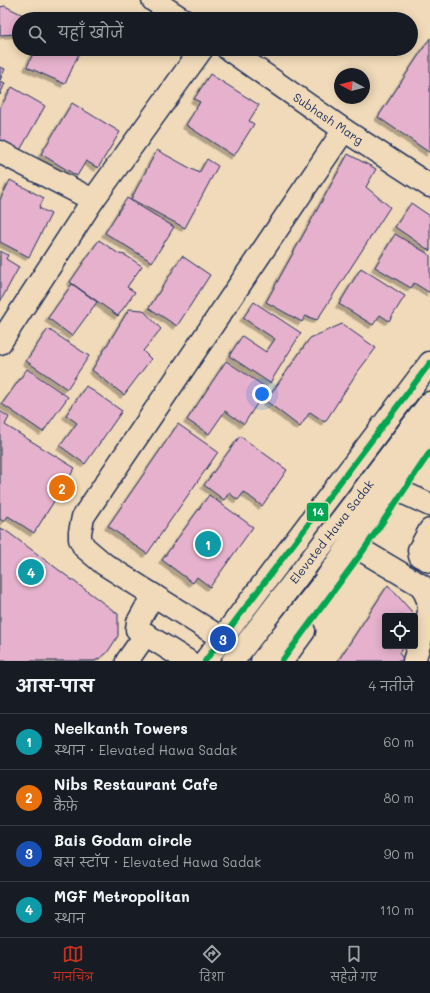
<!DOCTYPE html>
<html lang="hi">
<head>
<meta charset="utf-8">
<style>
  body { margin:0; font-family:Mali,"Playpen Sans Deva",sans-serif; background:#20242c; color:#f1f3f6 }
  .controls { position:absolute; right:12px; bottom:12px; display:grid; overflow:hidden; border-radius:4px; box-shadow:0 2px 10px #0003 }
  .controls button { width:36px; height:36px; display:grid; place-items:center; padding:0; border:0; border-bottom:1px solid #363941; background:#171b24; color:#f1f3f6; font:20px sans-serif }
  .compass { position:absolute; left:334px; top:68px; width:36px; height:36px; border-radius:50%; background:#171b24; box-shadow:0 2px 10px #0003; rotate:277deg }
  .you { position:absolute; left:262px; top:394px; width:14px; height:14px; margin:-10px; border:3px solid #fff; border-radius:50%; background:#1a73e8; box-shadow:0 0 0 6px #1a73e833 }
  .badge { display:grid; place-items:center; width:26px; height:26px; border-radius:50%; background:#c8321e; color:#fff; font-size:13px; font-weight:700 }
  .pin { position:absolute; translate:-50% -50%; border:2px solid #fff; box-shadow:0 1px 4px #0006 }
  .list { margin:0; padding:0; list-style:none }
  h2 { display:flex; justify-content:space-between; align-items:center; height:52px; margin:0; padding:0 16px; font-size:17px }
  h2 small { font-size:13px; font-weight:400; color:#9ea1a6 }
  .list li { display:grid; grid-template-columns:26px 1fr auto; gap:12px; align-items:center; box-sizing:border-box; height:56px; padding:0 16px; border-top:1px solid #363941 }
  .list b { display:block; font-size:15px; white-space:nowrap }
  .list p { margin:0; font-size:13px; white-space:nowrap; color:#9ea1a6 }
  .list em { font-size:13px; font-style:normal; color:#9ea1a6 }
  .icon { flex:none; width:22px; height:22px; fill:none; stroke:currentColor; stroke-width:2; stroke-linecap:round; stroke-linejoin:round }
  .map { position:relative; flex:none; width:430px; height:661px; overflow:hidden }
  .search { position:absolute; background:#171b24; box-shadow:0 2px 10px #0003; left:12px; right:12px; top:12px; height:44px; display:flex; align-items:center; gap:10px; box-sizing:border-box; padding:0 14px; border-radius:22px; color:#9ea1a6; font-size:15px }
  .sheet { height:276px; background:#171b24 }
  nav { display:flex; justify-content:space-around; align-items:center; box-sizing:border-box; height:56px; border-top:1px solid #363941; background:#171b24; font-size:11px; color:#9ea1a6 }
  nav a { display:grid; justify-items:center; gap:2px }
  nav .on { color:#c8321e }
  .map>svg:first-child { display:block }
</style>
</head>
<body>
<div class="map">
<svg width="430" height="661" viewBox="0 0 430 661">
  <defs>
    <filter id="shadow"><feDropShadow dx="-3.5" dy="3.5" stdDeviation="0" flood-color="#0004"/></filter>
  </defs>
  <rect width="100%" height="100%" fill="#f0dab9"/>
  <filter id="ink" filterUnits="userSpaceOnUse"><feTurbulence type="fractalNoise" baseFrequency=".025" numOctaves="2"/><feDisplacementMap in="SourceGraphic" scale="8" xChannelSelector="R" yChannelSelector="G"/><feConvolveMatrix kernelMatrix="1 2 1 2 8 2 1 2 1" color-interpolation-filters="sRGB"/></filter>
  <g filter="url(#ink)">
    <g fill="#e5b1cc" stroke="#1b2f5e" filter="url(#shadow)">
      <path d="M 5,6 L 25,16 L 24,19 L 19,19 L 19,29 L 17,34 L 0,35 L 0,7 Z"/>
      <path d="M 430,38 L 430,153 L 378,117 Z"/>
      <path d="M 35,49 L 81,49 L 65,84 L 27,67 Z"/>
      <path d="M 0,67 L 5,69 L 0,80 Z"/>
      <path d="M 210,74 L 259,105 L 249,121 L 254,124 L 234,156 L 186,125 L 200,102 L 194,99 Z"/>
      <path d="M 0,81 L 5,83 L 0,95 Z"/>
      <path d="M 12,87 L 45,106 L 19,152 L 0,141 L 0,108 Z"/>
      <path d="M 72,103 L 120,132 L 98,168 L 86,161 L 77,176 L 41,154 Z"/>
      <path d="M 157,150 L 199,173 L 207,159 L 218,166 L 185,228 L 131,199 Z"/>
      <path d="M 348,154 L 376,169 L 366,187 L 390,207 L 317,320 L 305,316 L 302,322 L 266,302 Z"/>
      <path d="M 10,180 L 44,198 L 39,208 L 51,214 L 29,257 L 0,242 L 0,200 Z"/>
      <path d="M 127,198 L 174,227 L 152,262 L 105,233 Z"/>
      <path d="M 411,203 L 430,216 L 430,251 L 395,227 Z"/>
      <path d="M 395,234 L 430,255 L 430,293 L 414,283 L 411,288 L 375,267 Z"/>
      <path d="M 99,240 L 119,254 L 125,255 L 142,266 L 127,287 L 135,292 L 118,316 L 70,282 Z"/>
      <path d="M 0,251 L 8,255 L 6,259 L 19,267 L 0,302 Z"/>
      <path d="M 182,256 L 210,275 L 177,326 L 149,308 Z"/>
      <path d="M 361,268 L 405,296 L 389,321 L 380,315 L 373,325 L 339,304 Z"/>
      <path d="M 72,284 L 97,302 L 72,336 L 48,318 Z"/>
      <path d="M 254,302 L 301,333 L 270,383 L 229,356 L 242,336 L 266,352 L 275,339 L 243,318 Z"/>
      <path d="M 129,309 L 143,310 L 161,329 L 143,351 L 151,359 L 124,395 L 92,370 Z"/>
      <path d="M 342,324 L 376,348 L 356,374 L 325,422 L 310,412 L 300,427 L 266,401 L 310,338 Z"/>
      <path d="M 48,329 L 89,356 L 67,389 L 26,361 Z"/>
      <path d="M 226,361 L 267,388 L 244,424 L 225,411 L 209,434 L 187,420 Z"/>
      <path d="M 27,369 L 68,397 L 43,432 L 2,404 Z"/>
      <path d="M 86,386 L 122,411 L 85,464 L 60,446 L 77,423 L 66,415 Z"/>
      <path d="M 0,411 L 9,417 L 5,425 L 75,468 L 34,533 L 8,516 L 4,522 L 0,519 Z"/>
      <path d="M 178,424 L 218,452 L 147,554 L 108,526 Z"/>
      <path d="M 240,436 L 287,470 L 262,506 L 244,492 L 238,500 L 229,493 L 224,500 L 204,485 Z"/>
      <path d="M 209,495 L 253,527 L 210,587 L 197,577 L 193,583 L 162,560 Z"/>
      <path d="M 0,528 L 5,530 L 118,614 L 118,636 L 107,653 L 95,661 L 0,661 Z"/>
      <path d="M 388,585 L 421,622 L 415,630 L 415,616 L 385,616 L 385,646 L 404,646 L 399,653 L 405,661 L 338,661 Z"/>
    </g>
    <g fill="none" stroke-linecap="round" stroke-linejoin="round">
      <defs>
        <g id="minor">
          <path d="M 153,0 L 182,19"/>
          <path d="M 228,49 L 344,130 L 430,186"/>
          <path d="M 0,152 L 93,200"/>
          <path d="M 0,343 L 93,200 L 202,49"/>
          <path d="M 402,492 L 430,505"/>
          <path d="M 430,530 L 419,550 L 420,556 L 430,561"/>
          <path d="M 363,551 L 422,586 L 428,600 L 429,613 L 414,661"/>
          <path d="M 153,595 L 138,622 L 137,629 L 188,661"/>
          <path d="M 223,639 L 104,564 L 84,547 L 80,539 L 80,532 L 83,517 L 344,130"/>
          <path d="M 127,661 L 146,634"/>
        </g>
        <g id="major">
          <path d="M 205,661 L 430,363"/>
          <path d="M 233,661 L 352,506 L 430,403"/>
          <path d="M 262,661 L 322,585 L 430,428"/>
          <path d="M 282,661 L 304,631"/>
        </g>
      </defs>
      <use href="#minor" stroke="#1b2f5e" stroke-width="25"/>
      <use href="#major" stroke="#1b2f5e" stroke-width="25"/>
      <use href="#minor" stroke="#f0dab9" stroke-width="22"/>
      <use href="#major" stroke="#f0dab9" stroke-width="22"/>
      <defs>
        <g id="bus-1">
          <path d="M 205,661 L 430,363"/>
          <path d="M 282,661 L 363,551 L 430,452"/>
        </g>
      </defs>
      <use href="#bus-1" stroke="#f0dab9" stroke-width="9"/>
      <use href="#bus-1" stroke="#00a651" stroke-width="6"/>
    </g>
  </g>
  <g text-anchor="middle" stroke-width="3" stroke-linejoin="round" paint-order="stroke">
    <g font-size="12" fill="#1b2f5e" stroke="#f0dab9">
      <text transform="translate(328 119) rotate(34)" y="4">Subhash Marg</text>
      <text transform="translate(332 532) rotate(-52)" y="4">Elevated Hawa Sadak</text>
    </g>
  </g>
  <rect stroke="#f0dab9" stroke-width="1.5" x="306" y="502" width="23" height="20" rx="4" fill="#00a651"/>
  <g font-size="11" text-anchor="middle" font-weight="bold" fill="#fff">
    <text x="318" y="516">14</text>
  </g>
</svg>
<div class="controls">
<button><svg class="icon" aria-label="locate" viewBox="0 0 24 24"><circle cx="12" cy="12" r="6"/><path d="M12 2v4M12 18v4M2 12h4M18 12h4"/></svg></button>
</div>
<svg class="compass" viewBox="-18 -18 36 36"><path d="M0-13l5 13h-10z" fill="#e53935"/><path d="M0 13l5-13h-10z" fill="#9ea1a6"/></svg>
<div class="you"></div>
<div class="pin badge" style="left:208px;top:544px;background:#0f9aa8">1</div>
<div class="pin badge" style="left:62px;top:488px;background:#e8710a">2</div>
<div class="pin badge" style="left:223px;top:639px;background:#1a4fb4">3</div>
<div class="pin badge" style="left:31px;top:572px;background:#0f9aa8">4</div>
<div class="search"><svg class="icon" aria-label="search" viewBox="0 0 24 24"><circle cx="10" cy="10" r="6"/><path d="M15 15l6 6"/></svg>यहाँ खोजें</div>
</div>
<section class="sheet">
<h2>आस-पास<small>4 नतीजे</small></h2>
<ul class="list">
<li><span class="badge" style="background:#0f9aa8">1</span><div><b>Neelkanth Towers</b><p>स्थान · Elevated Hawa Sadak</p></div><em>60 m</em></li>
<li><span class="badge" style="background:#e8710a">2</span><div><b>Nibs Restaurant Cafe</b><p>कैफ़े</p></div><em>80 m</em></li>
<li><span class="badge" style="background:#1a4fb4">3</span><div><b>Bais Godam circle</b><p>बस स्टॉप · Elevated Hawa Sadak</p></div><em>90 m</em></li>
<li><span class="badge" style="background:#0f9aa8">4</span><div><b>MGF Metropolitan</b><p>स्थान</p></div><em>110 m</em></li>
</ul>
</section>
<nav>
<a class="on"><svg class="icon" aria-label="map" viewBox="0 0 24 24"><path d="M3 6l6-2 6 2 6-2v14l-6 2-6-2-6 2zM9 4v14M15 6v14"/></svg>मानचित्र</a>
<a><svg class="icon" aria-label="directions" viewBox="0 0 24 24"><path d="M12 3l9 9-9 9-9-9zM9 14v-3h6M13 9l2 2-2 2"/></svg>दिशा</a>
<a><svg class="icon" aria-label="saved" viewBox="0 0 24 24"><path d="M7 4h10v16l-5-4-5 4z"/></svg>सहेजे गए</a>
</nav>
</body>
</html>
